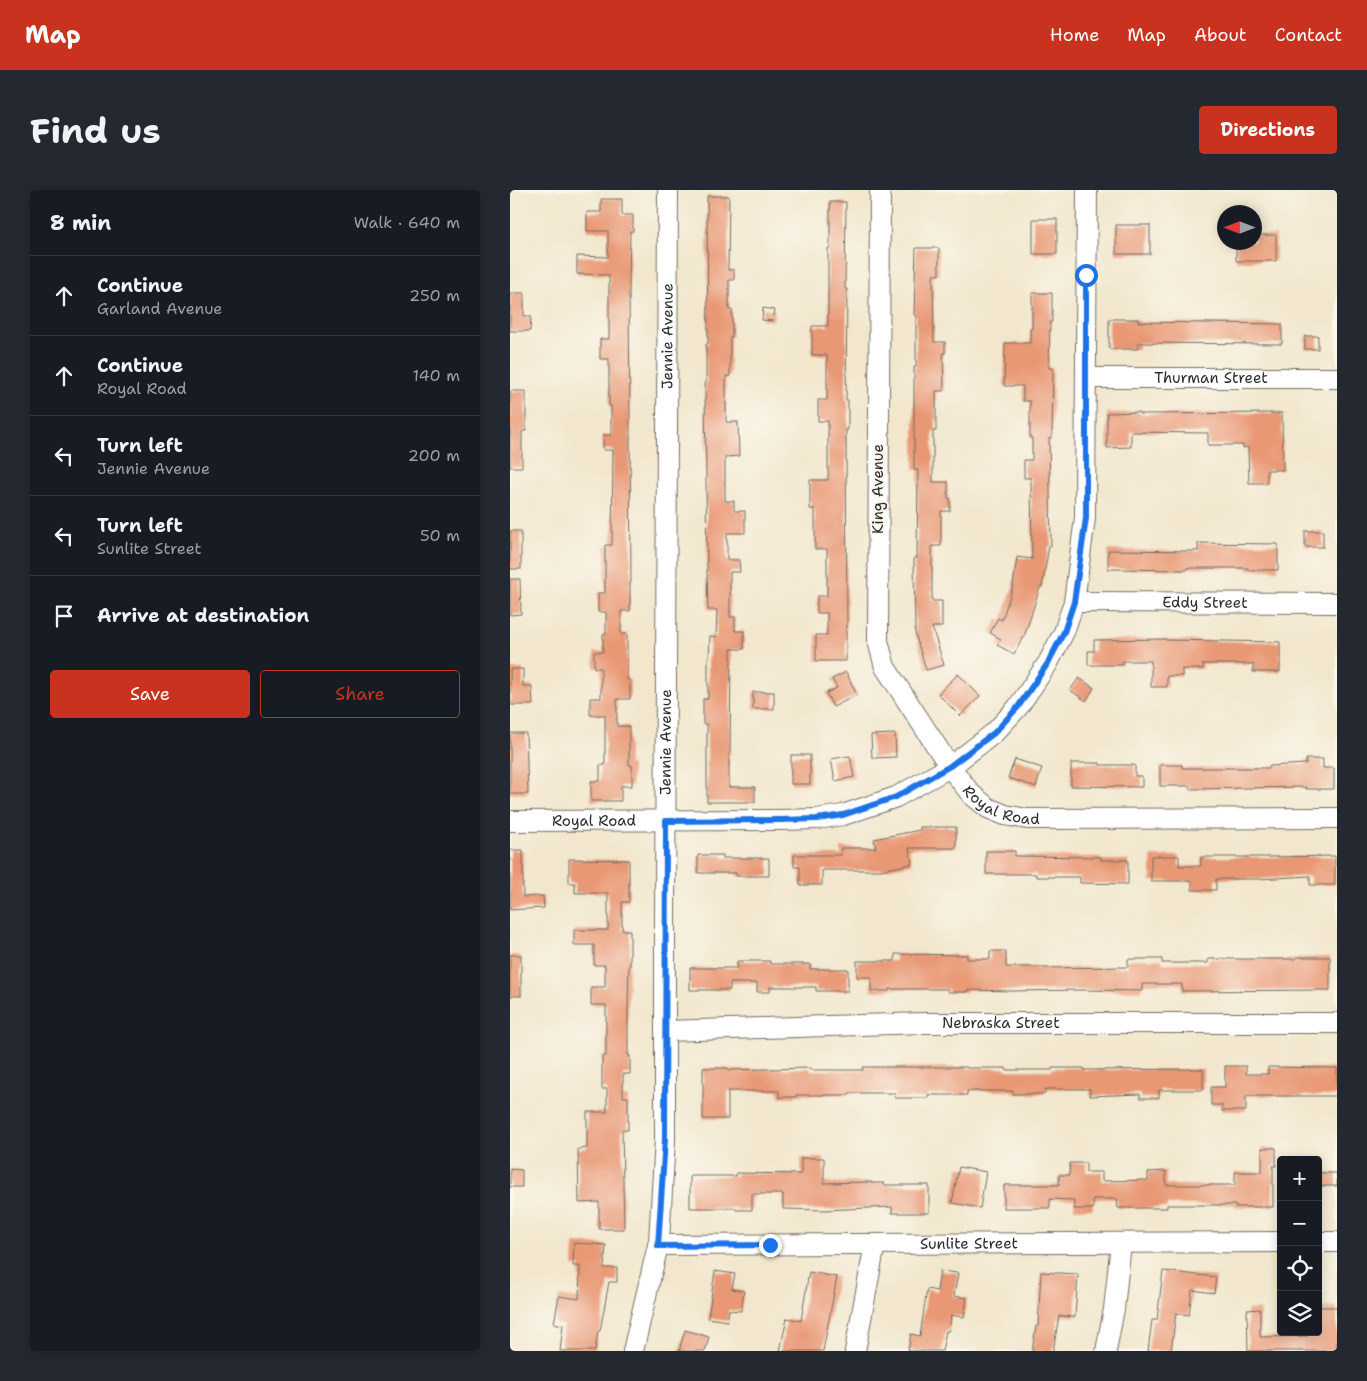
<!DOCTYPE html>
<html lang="en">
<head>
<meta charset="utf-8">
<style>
  body { margin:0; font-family:"Shantell Sans",sans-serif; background:#242831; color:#f1f3f6 }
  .controls { position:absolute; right:15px; bottom:15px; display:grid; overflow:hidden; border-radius:5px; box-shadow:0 2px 12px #0003 }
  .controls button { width:45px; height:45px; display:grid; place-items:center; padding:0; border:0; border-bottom:1px solid #363941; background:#171b24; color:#f1f3f6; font:25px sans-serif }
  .compass { position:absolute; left:707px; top:15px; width:45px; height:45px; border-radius:50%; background:#171b24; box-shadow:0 2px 12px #0003; rotate:270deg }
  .stop { position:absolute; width:15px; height:15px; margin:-11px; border:4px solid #1a73e8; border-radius:50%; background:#fff }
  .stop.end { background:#1a73e8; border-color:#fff; box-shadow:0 1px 5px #0008 }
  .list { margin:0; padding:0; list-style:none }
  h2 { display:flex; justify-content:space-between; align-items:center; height:65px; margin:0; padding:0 20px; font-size:21px }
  h2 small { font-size:16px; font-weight:400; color:#9ea1a6 }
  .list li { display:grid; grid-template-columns:32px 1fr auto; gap:15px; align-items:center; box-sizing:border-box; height:80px; padding:0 20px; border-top:1px solid #363941 }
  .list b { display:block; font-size:19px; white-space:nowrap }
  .list p { margin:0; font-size:16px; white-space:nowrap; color:#9ea1a6 }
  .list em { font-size:16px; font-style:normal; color:#9ea1a6 }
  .actions { display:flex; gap:10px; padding:15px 20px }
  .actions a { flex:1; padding:11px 0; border:1px solid #c8321e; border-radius:5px; text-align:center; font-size:18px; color:#c8321e }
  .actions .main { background:#c8321e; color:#fff }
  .icon { flex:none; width:28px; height:28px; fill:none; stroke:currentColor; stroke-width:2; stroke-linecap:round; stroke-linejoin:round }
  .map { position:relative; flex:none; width:827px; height:1161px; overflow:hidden; border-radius:5px }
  header { display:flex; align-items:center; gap:30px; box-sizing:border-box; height:70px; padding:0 25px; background:#c8321e; color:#fff }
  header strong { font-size:24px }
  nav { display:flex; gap:28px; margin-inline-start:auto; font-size:18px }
  .intro { display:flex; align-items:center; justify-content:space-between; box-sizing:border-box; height:120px; padding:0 30px }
  h1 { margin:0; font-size:35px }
  .button { padding:12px 22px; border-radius:5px; background:#c8321e; color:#fff; font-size:18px; font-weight:700 }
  main { display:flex; gap:30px; padding:0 30px }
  aside { flex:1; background:#171b24; border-radius:5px; box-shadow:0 2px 12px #0003 }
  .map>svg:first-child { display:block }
</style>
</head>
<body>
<header>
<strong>Map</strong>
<nav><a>Home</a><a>Map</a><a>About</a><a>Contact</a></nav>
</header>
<div class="intro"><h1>Find us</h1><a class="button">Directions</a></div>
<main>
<aside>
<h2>8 min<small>Walk · 640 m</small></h2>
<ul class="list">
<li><svg class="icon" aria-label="ahead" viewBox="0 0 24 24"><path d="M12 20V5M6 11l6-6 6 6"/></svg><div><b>Continue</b><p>Garland Avenue</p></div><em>250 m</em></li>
<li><svg class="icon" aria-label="ahead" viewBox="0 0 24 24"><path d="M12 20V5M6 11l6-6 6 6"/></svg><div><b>Continue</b><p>Royal Road</p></div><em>140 m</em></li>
<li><svg class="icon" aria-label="left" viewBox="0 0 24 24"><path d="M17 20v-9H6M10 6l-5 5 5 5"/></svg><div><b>Turn left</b><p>Jennie Avenue</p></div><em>200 m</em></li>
<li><svg class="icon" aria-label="left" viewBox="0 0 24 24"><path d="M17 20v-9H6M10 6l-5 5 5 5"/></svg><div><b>Turn left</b><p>Sunlite Street</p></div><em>50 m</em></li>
<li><svg class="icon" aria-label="arrive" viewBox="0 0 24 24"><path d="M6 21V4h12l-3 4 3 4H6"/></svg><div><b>Arrive at destination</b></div></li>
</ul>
<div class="actions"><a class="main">Save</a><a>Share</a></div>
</aside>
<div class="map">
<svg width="827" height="1161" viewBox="0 0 827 1161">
  <rect width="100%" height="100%" fill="#fbf7ec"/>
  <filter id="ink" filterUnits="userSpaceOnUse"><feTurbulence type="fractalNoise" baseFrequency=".02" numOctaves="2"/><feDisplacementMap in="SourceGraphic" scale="10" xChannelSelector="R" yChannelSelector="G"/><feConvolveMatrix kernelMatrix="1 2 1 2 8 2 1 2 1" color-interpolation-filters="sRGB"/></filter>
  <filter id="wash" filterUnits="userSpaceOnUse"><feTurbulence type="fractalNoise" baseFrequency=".0096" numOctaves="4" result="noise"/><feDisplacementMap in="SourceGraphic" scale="20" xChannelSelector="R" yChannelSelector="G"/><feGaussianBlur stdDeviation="1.12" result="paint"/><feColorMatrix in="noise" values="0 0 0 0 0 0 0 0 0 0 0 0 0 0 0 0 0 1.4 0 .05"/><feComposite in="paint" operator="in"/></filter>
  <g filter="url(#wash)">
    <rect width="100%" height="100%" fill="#f2e7cd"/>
    <g id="blocks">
      <g fill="#e99874">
        <path d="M 197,6 L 219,6 L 218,80 L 224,80 L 224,90 L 219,90 L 219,120 L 222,120 L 222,147 L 220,147 L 220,186 L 216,186 L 216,232 L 228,232 L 229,266 L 215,267 L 215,311 L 224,311 L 224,321 L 235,321 L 235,343 L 217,343 L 217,370 L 229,370 L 230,382 L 220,382 L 220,427 L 225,427 L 225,441 L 234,441 L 234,459 L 221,459 L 220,565 L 219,565 L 219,597 L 245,597 L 245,612 L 197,612 L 197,534 L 193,534 L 193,509 L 198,509 L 198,467 L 199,467 L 200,446 L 206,447 L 207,420 L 198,420 L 197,382 L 195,193 L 196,193 L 196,154 L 198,154 Z"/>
        <path d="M 91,9 L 112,9 L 112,25 L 123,25 L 123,41 L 120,41 L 119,94 L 121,392 L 120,392 L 120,421 L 111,421 L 111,444 L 117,444 L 117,490 L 120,490 L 120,509 L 107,509 L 107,536 L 119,536 L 119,575 L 122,575 L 122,596 L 111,596 L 111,611 L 81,611 L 81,591 L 90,591 L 90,575 L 95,575 L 95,525 L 80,525 L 80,508 L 91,508 L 91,478 L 84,478 L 84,462 L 93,462 L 93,444 L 96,444 L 96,422 L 88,422 L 88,403 L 95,403 L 95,355 L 102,355 L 103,260 L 93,260 L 93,245 L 101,245 L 101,216 L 99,216 L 99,169 L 90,169 L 90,149 L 99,149 L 99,85 L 67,84 L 67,66 L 98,67 L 98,41 L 77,41 L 77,22 L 91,22 Z"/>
        <path d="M 320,12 L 336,12 L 335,99 L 337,99 L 336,210 L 338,210 L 338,240 L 336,240 L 337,437 L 336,437 L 336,471 L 306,471 L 306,445 L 317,445 L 317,423 L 307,423 L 307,406 L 317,406 L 317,359 L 305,359 L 305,319 L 300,319 L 300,290 L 318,290 L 318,231 L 308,231 L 308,210 L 317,210 L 317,165 L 302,165 L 302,136 L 318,136 L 318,58 L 320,58 Z"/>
        <rect x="523" y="29" width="24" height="35"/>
        <rect x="606" y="35" width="34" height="29"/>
        <path d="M 744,45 L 766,45 L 766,71 L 726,71 L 726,52 L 744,52 Z"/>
        <path d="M 406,58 L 429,58 L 429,85 L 423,85 L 424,152 L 435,152 L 435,163 L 433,163 L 434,201 L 426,201 L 426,241 L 423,241 L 423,292 L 438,292 L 438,308 L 440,308 L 440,321 L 431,321 L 431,356 L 422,356 L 422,411 L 432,411 L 432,437 L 422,437 L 434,475 L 416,480 L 405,443 L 404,368 L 407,368 L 408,280 L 404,280 L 404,177 L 406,177 L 406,125 L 404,125 Z"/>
        <path d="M 0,103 L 14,103 L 14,126 L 21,126 L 20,141 L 0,141 Z"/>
        <path d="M 522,103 L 542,103 L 542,132 L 540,132 L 539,178 L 543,178 L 542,248 L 539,248 L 541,356 L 539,356 L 532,397 L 530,397 L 515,444 L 504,464 L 487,455 L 491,449 L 480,443 L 488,428 L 492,430 L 503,396 L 507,367 L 522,369 L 521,288 L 514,288 L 514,270 L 522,270 L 522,248 L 520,248 L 520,211 L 513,211 L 513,196 L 494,196 L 495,153 L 520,153 L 520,139 L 522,139 Z"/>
        <path d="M 253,118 L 265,120 L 263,131 L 252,130 Z"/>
        <path d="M 599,129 L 628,129 L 628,132 L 772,134 L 772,154 L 628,153 L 628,159 L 599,159 Z"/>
        <rect x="795" y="146" width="13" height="13"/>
        <path d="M 0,201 L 16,201 L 16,241 L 12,241 L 12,277 L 0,277 Z"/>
        <path d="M 629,222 L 629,224 L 772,223 L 773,280 L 757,280 L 757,293 L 739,293 L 738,257 L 733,258 L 733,255 L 698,255 L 698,243 L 621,242 L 621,257 L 597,258 L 597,223 Z"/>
        <rect x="0" y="341" width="11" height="38"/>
        <rect x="795" y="341" width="18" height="16"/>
        <path d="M 688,353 L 768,354 L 768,380 L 738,380 L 738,378 L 677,378 L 677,380 L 598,379 L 598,360 L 688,361 Z"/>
        <path d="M 0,389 L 10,389 L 11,424 L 0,425 Z"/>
        <path d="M 656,449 L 656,450 L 770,452 L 770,482 L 743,482 L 743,474 L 693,474 L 693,479 L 672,479 L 672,486 L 657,486 L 657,497 L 641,497 L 641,471 L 613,471 L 613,475 L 578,475 L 578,461 L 584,461 L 584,450 Z"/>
        <path d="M 0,479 L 13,479 L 13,496 L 22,496 L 23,515 L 0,515 Z"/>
        <path d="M 336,482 L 347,505 L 323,517 L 316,503 L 327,498 L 322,489 Z"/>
        <path d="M 448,484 L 470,506 L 450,526 L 428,504 Z"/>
        <path d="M 569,488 L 584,498 L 576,511 L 560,500 Z"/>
        <rect x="243" y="502" width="21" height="17"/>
        <path d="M 0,543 L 16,543 L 18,604 L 0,604 Z"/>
        <path d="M 385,544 L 386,567 L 362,568 L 361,545 Z"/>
        <rect x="281" y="565" width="19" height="29"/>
        <path d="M 340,566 L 344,587 L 325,591 L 321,569 Z"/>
        <path d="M 505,569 L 532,578 L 526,597 L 498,588 Z"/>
        <path d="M 796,569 L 813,569 L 813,578 L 824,578 L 824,599 L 796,599 L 796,597 L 680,599 L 680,596 L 650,596 L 650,575 L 672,575 L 672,578 L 760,578 L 759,576 L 796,574 Z"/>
        <path d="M 561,573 L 590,573 L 590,575 L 625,575 L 625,586 L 632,586 L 632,597 L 561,596 Z"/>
        <path d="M 410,637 L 446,637 L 446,658 L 399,658 L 402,674 L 371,680 L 312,680 L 312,695 L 290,695 L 290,677 L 284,677 L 284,665 L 331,665 L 331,658 L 366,658 L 364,649 L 410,640 Z"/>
        <path d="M 0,660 L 13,660 L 13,707 L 33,706 L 34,718 L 0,720 Z"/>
        <path d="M 476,661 L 505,661 L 505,666 L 591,667 L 591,670 L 618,670 L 618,694 L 570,693 L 570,687 L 526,687 L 526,684 L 476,684 Z"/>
        <path d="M 188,665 L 213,665 L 213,668 L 259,668 L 259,686 L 226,686 L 226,683 L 188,683 Z"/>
        <path d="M 641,666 L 669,666 L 669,676 L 691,676 L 691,667 L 759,667 L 825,666 L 825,695 L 800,695 L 800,686 L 748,689 L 706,689 L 706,700 L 682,700 L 682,691 L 641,691 Z"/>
        <path d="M 59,669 L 119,670 L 119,712 L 112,712 L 112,740 L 120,740 L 120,775 L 119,775 L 118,815 L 118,866 L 120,866 L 120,884 L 113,884 L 113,907 L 118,907 L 118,940 L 112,940 L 114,1039 L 89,1039 L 89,1012 L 69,1013 L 68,959 L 77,958 L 77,922 L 97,922 L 97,899 L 92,899 L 92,866 L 96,866 L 96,815 L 81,815 L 81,797 L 95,797 L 95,775 L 84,775 L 84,755 L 64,755 L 64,740 L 98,740 L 98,703 L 65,703 L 65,693 L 59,693 Z"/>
        <path d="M 480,761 L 496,761 L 496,777 L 534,777 L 534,778 L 618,777 L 618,769 L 652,769 L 652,773 L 698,773 L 698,769 L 786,769 L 786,767 L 820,767 L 820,800 L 672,801 L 672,794 L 632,794 L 632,801 L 574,800 L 502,801 L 457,800 L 457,802 L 438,802 L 438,799 L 379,799 L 379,801 L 361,801 L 361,787 L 347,787 L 347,771 L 385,771 L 385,764 L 457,765 L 457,769 L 480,769 Z"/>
        <rect x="0" y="765" width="11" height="41"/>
        <path d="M 227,771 L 260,771 L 260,774 L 300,774 L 300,779 L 338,779 L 338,801 L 306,801 L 306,797 L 260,797 L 260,802 L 247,802 L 247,793 L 220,793 L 220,800 L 180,800 L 180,778 L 227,778 Z"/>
        <path d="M 715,876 L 736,876 L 736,884 L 758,884 L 758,877 L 827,878 L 827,906 L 736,906 L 736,921 L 712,921 L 712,915 L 701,915 L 701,897 L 715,897 Z"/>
        <path d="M 353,877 L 457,877 L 457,878 L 496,878 L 496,880 L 542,880 L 542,878 L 574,878 L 574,880 L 693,879 L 693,900 L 649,900 L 649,908 L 630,908 L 630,904 L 580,906 L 580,899 L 535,899 L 535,904 L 503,904 L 503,901 L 457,901 L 457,905 L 418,905 L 418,908 L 385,908 L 385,903 L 339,903 L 339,905 L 286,905 L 286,907 L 269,907 L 269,901 L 218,901 L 218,929 L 193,929 L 193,878 L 218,878 L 218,880 L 300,878 L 300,880 L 353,880 Z"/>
        <path d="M 752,958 L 766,958 L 766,976 L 763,976 L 763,1017 L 725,1017 L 725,1015 L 657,1015 L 657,1018 L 608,1018 L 607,1009 L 583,1009 L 583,1019 L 564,1019 L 564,1010 L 540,1009 L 540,1018 L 494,1018 L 494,995 L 549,995 L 549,985 L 559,985 L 560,973 L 576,973 L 576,982 L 592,982 L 592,991 L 638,990 L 638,982 L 656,981 L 656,995 L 725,995 L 725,982 L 752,982 Z"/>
        <path d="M 291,968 L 314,968 L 314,993 L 361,992 L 361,993 L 374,993 L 374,995 L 419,995 L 419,1023 L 382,1023 L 382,1017 L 314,1020 L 273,1019 L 273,1004 L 242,1004 L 242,1020 L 226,1020 L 226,1018 L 180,1018 L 180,986 L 226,986 L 226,983 L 291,984 Z"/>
        <path d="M 449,977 L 476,982 L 470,1018 L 442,1013 Z"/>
        <path d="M 0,979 L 12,980 L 12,997 L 0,997 Z"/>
        <rect x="808" y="983" width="19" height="13"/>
        <path d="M 64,1053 L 96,1055 L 94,1078 L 107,1078 L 107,1092 L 99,1092 L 90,1141 L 88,1141 L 85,1161 L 50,1161 L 53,1135 L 44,1133 L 49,1106 L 69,1109 L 70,1076 L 63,1076 Z"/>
        <path d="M 205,1081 L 225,1084 L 222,1099 L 234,1101 L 231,1121 L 219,1120 L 217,1131 L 198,1128 Z"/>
        <path d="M 430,1081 L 448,1083 L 444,1106 L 457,1108 L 454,1127 L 441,1125 L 439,1141 L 436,1141 L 432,1161 L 398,1161 L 401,1144 L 410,1146 L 417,1099 L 427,1101 Z"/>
        <path d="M 653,1081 L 706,1087 L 704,1103 L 682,1100 L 679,1125 L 666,1123 L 661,1161 L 638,1161 L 642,1130 L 647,1130 Z"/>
        <path d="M 299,1082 L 327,1087 L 313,1161 L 270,1161 L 277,1128 L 291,1131 Z"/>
        <path d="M 531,1082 L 568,1084 L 565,1127 L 549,1126 L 543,1161 L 522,1161 L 526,1136 L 528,1136 Z"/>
        <path d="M 808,1117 L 827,1117 L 827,1161 L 738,1161 L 737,1120 L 750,1119 L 750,1147 L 798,1146 L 797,1142 L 808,1142 Z"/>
        <path d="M 175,1140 L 199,1147 L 195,1161 L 169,1161 Z"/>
      </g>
    </g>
  </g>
  <g filter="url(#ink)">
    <use href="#blocks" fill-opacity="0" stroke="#716d64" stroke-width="1"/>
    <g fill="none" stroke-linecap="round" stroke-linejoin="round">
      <defs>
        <g id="minor">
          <path id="s1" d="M 370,0 L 368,451 L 375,477 L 440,577 L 461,604 L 478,618 L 495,625 L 517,629 L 827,628"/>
          <path id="s2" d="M 576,188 L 827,188"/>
          <path id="s3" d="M 564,412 L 827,413"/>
          <path id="s4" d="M 0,631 L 270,630 L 307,629 L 333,625 L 386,607 L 440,577 L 484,543 L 508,517 L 538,473 L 554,442 L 564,412 L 575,328 L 577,0"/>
          <path id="s5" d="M 155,841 L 414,833 L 827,833"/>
          <path d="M 808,1052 L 827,1052"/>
          <path id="s6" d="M 148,1055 L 771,1052"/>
          <path id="s7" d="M 123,1161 L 149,1051 L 155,949 L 155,730 L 158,0"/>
          <path d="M 345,1161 L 365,1054"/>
          <path d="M 596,1161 L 604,1119 L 611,1053"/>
        </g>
      </defs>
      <use href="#minor" stroke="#716d64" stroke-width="22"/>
      <use href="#minor" stroke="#fff" stroke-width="20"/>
    </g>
  </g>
  <g fill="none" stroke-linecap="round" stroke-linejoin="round" filter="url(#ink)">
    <path stroke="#1a73e8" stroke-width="6" d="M 260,1055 L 148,1056 L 155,949 L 156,631 L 270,630 L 307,629 L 333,625 L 386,607 L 440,576 L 484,543 L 508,517 L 538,473 L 554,442 L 564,412 L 576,328 L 576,85"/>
  </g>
  <g text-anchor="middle" stroke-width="4" stroke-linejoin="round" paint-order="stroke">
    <g font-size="15" fill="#2b2b2b" stroke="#fbf7ec">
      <text dy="5" stroke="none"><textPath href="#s7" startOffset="1018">Jennie Avenue</textPath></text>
      <text dy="5" stroke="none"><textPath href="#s2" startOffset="125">Thurman Street</textPath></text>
      <text transform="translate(368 299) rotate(-90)" y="5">King Avenue</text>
      <text dy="5" stroke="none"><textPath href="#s3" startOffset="131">Eddy Street</textPath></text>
      <text dy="5" stroke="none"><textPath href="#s7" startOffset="612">Jennie Avenue</textPath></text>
      <text dy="5" stroke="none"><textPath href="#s1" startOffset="665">Royal Road</textPath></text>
      <text dy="5" stroke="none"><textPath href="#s4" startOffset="84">Royal Road</textPath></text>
      <text dy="5" stroke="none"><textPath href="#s5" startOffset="336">Nebraska Street</textPath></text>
      <text dy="5" stroke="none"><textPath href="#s6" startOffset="311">Sunlite Street</textPath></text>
    </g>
  </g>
</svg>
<div class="controls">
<button>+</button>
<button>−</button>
<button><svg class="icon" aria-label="locate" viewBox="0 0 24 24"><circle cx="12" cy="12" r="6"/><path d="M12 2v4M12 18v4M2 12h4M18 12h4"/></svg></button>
<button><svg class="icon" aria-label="layers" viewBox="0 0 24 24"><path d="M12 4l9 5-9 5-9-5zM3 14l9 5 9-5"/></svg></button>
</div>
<svg class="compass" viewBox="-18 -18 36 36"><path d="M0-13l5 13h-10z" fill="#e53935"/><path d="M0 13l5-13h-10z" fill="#9ea1a6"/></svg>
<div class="stop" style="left:576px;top:85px"></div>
<div class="stop end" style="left:260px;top:1055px"></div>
</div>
</main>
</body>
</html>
